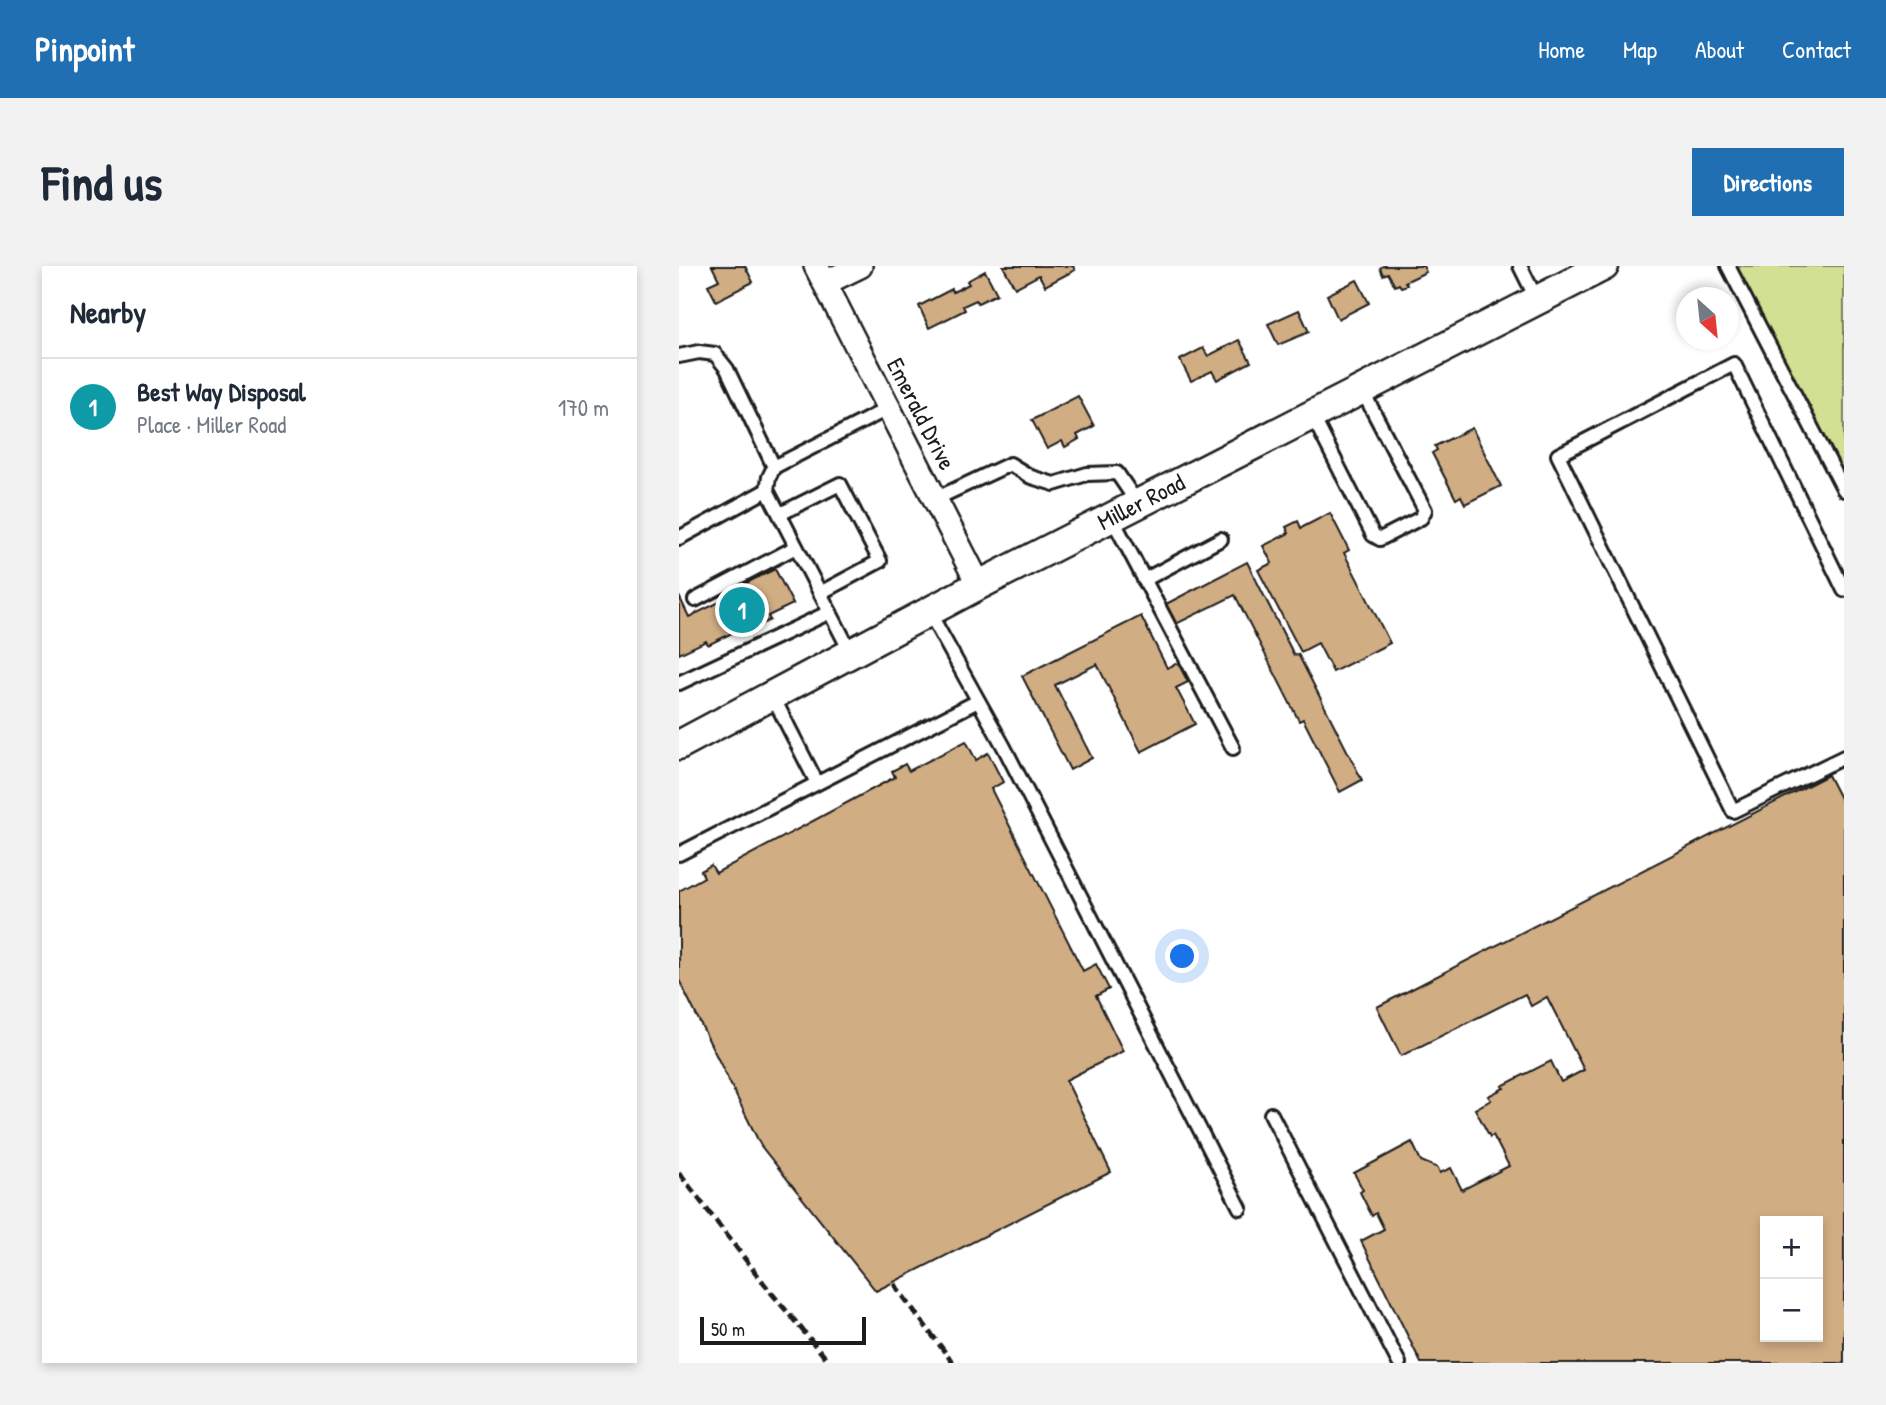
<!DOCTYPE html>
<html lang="en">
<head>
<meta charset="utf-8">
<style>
  body { margin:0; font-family:"Patrick Hand",sans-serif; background:#f2f2f3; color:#1f2937 }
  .controls { position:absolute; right:21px; bottom:21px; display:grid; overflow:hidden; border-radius:0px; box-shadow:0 4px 10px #0003 }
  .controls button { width:63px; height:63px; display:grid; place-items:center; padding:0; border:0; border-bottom:2px solid #e0e1e3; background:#fff; color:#1f2937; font:35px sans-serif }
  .compass { position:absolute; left:997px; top:21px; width:63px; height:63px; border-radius:50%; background:#fff; box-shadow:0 4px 10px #0003; rotate:153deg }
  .scale { position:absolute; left:21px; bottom:18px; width:166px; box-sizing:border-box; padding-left:7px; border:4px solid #1c1c1c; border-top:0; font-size:19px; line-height:24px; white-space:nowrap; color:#1c1c1c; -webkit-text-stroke:5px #fff; paint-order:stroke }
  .you { position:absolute; left:504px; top:691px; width:24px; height:24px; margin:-18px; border:5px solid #fff; border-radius:50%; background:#1a73e8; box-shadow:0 0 0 10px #1a73e833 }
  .badge { display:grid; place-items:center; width:46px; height:46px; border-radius:50%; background:#1f6fb2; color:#fff; font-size:23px; font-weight:700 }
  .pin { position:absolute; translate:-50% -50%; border:4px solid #fff; box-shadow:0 2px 7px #0006 }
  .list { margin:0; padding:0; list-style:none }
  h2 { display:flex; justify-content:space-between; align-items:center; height:91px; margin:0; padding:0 28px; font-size:30px }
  h2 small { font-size:23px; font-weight:400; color:#747a83 }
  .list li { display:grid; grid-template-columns:46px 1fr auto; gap:21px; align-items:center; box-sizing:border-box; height:98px; padding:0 28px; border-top:2px solid #e0e1e3 }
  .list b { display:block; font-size:26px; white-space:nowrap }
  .list p { margin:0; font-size:23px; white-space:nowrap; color:#747a83 }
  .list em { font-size:23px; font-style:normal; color:#747a83 }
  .map { position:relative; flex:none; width:1165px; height:1097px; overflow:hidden; border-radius:0px }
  header { display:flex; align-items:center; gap:42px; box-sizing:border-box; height:98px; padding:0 35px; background:#1f6fb2; color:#fff }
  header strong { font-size:33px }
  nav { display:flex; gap:38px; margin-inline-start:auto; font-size:24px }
  .intro { display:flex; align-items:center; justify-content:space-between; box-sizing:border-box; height:168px; padding:0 42px }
  h1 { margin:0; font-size:49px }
  .button { padding:18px 32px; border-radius:0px; background:#1f6fb2; color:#fff; font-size:24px; font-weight:700 }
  main { display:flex; gap:42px; padding:0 42px }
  aside { flex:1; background:#fff; border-radius:0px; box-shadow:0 4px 10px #0003 }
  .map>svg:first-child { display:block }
</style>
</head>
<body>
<header>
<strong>Pinpoint</strong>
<nav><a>Home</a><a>Map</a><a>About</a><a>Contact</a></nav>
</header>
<div class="intro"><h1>Find us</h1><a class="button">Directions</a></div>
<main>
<aside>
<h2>Nearby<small></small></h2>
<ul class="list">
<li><span class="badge" style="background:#0f9aa8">1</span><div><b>Best Way Disposal</b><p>Place · Miller Road</p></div><em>170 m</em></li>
</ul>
</aside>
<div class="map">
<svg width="1165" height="1097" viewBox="0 0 1165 1097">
  <rect width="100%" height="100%" fill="#fff"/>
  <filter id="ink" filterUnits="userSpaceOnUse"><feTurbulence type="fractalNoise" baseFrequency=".0143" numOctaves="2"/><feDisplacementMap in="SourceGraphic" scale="14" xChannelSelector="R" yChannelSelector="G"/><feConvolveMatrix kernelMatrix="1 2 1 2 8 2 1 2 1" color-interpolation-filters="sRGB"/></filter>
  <g filter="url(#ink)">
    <path fill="#d1e093" stroke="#767e58" stroke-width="2" d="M 1049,0 L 1165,0 L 1165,221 Z"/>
    <g fill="#d1ad83" stroke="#1c1c1c" stroke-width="2" fill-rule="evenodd">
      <path d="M 33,0 L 66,0 L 74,16 L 37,35 L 29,19 L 40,14 Z"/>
      <path d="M 324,0 L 394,0 L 396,4 L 366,20 L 360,9 L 336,22 Z"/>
      <path d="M 704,0 L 744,0 L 747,6 L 726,16 L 728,19 L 722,21 L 720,18 L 716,20 L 709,7 L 704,9 L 701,2 Z"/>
      <path d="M 306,5 L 318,28 L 299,37 L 297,34 L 284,40 L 286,44 L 250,62 L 240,40 L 273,23 L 274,26 L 290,18 L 288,15 Z"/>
      <path d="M 678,14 L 690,37 L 659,53 L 648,29 Z"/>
      <path d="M 620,44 L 630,66 L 599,79 L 589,58 Z"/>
      <path d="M 560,74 L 572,96 L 538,114 L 533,105 L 512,115 L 501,94 L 524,82 L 529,90 Z"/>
      <path d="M 399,130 L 415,160 L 398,169 L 400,173 L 386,181 L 383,175 L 368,183 L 353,154 Z"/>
      <path d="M 793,162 L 822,220 L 786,238 L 782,230 L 777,233 L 753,187 L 758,184 L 756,180 Z"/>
      <path d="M 651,247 L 670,284 L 665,287 L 711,377 L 654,406 L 639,377 L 622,386 L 579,304 L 593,297 L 584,280 L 610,267 L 607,261 L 619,255 L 622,262 Z"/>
      <path d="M 568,296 L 615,389 L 619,388 L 683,514 L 661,526 L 624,453 L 620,455 L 556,329 L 497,358 L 487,338 Z"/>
      <path d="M 96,303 L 114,338 L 89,350 L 91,354 L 72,364 L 69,359 L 29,379 L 27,375 L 0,388 L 0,330 L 10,351 L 51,331 L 49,326 Z"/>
      <path d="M 462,350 L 488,402 L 499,397 L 509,416 L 497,422 L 516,458 L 462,486 L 418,398 L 376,419 L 413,492 L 391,504 L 343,410 Z"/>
      <path d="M 287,475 L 297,494 L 309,487 L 324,516 L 312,523 L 404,705 L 417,698 L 430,723 L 417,730 L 444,785 L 387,814 L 432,906 L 197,1025 L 82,880 L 0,714 L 0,625 L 25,611 L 22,605 L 32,599 L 37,607 L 216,511 L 213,505 L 226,498 L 230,505 Z"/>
      <path d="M 1149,509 L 1165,540 L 1165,1097 L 742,1097 L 682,975 L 705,963 L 697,947 L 693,950 L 681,926 L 684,924 L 675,907 L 733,876 L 742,895 L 759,902 L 761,907 L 772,902 L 783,924 L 830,900 L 814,869 L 811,871 L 796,843 L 812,834 L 809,830 L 825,822 L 823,820 L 872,795 L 882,816 L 905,804 L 868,731 L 852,740 L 846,728 L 722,790 L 698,741 ZM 1086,955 L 1139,955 L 1139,1071 L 1086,1071 Z"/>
    </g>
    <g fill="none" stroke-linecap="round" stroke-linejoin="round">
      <defs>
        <g id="service">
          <path d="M 841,0 L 858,34"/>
          <path d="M 1049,0 L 1165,224"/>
          <path d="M 0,90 L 20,86 L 36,88 L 48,103 L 95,201"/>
          <path d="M 633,149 L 694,269 L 701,273 L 742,252 L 746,244 L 683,124"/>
          <path d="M 256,233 L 331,198 L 352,211 L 375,218 L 408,208 L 438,207 L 459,238"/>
          <path d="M 101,248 L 161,218 L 201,295 L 141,327"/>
          <path d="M 433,252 L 554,482"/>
          <path d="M 0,272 L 88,224"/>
          <path d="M 465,314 L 542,273"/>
          <path d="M 1165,324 L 1055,98 L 879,189 L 1054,545 L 1165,491"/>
          <path d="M 16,334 L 117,281"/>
          <path d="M 250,346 L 325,481 L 561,942"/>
          <path d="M 172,387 L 88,224 L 90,211 L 95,201 L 210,142"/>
          <path d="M 0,417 L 151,346"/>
          <path d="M 93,429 L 138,517"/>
          <path d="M 0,588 L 299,435"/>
          <path d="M 592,848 L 720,1097"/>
        </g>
        <g id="minor">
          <path d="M 137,0 L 300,319"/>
          <path d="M 146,17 L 181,0"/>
        </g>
        <g id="tertiary">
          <path id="s1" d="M 0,479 L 300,319 L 925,0"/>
        </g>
      </defs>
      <use href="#service" stroke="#1c1c1c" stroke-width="18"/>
      <use href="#minor" stroke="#1c1c1c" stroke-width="28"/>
      <use href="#tertiary" stroke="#1c1c1c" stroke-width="33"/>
      <use href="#service" stroke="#fff" stroke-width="12"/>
      <use href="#minor" stroke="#fff" stroke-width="23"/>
      <use href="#tertiary" stroke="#fff" stroke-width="28"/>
      <g stroke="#1c1c1c" stroke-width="5" stroke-dasharray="10 5" stroke-linecap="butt">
        <path d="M 0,907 L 90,1024 L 151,1097"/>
        <path d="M 215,1018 L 274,1097"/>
      </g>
    </g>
  </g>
  <g text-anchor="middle" stroke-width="6" stroke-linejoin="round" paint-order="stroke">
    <g font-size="24" fill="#1c1c1c" stroke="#fff">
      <text transform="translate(242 148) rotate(63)" y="8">Emerald Drive</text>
      <text dy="8" stroke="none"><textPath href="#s1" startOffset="522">Miller Road</textPath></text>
    </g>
  </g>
</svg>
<div class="controls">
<button>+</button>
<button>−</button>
</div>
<svg class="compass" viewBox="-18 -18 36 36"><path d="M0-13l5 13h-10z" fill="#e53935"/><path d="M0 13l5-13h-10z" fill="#747a83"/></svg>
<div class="scale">50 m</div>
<div class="you"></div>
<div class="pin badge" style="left:63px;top:344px;background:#0f9aa8">1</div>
</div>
</main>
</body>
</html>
